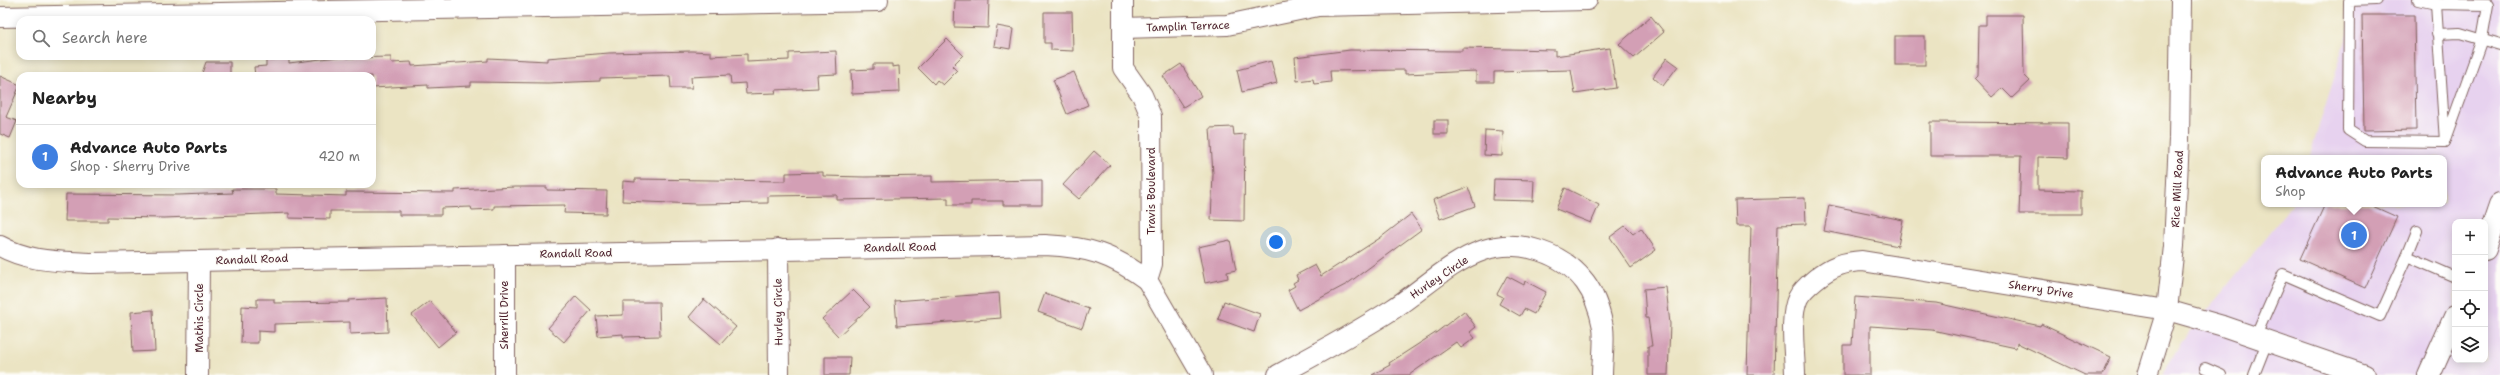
<!DOCTYPE html>
<html lang="en">
<head>
<meta charset="utf-8">
<style>
  body { margin:0; font-family:"Shantell Sans",sans-serif; background:#f2f2f2; color:#222 }
  .controls { position:absolute; right:12px; bottom:12px; display:grid; overflow:hidden; border-radius:8px; box-shadow:0 2px 10px #0003 }
  .controls button { width:36px; height:36px; display:grid; place-items:center; padding:0; border:0; border-bottom:1px solid #e0e0e0; background:#fff; color:#222; font:20px sans-serif }
  .you { position:absolute; left:1276px; top:242px; width:14px; height:14px; margin:-10px; border:3px solid #fff; border-radius:50%; background:#1a73e8; box-shadow:0 0 0 6px #1a73e833 }
  .badge { display:grid; place-items:center; width:26px; height:26px; border-radius:50%; background:#b5179e; color:#fff; font-size:13px; font-weight:700 }
  .pin { position:absolute; translate:-50% -50%; border:2px solid #fff; box-shadow:0 1px 4px #0006 }
  .popup { position:absolute; left:2261px; top:155px; width:186px; height:52px; box-sizing:border-box; display:grid; place-content:center; border-radius:8px; background:#fff; filter:drop-shadow(0 1px 3px #0005); font-size:13px; white-space:nowrap; color:#767676 }
  .popup b { font-size:15px; color:#222 }
  .popup::after { content:''; position:absolute; left:50%; top:100%; margin-left:-8px; border:8px solid transparent; border-top-color:#fff }
  .list { margin:0; padding:0; list-style:none }
  h2 { display:flex; justify-content:space-between; align-items:center; height:52px; margin:0; padding:0 16px; font-size:17px }
  h2 small { font-size:13px; font-weight:400; color:#767676 }
  .list li { display:grid; grid-template-columns:26px 1fr auto; gap:12px; align-items:center; box-sizing:border-box; height:64px; padding:0 16px; border-top:1px solid #e0e0e0 }
  .list b { display:block; font-size:15px; white-space:nowrap }
  .list p { margin:0; font-size:13px; white-space:nowrap; color:#767676 }
  .list em { font-size:13px; font-style:normal; color:#767676 }
  .icon { flex:none; width:22px; height:22px; fill:none; stroke:currentColor; stroke-width:2; stroke-linecap:round; stroke-linejoin:round }
  .map { position:relative; flex:none; width:2500px; height:375px; overflow:hidden }
  .search { position:absolute; background:#fff; box-shadow:0 2px 10px #0003; left:16px; top:16px; width:360px; height:44px; display:flex; align-items:center; gap:10px; box-sizing:border-box; padding:0 14px; border-radius:12px; color:#767676; font-size:15px }
  .panel { position:absolute; background:#fff; box-shadow:0 2px 10px #0003; left:16px; top:72px; width:360px; height:116px; border-radius:12px }
  .map>svg:first-child { display:block }
</style>
</head>
<body>
<div class="map">
<svg width="2500" height="375" viewBox="0 0 2500 375">
  <rect width="100%" height="100%" fill="#fdfcf7"/>
  <filter id="ink" filterUnits="userSpaceOnUse"><feTurbulence type="fractalNoise" baseFrequency=".025" numOctaves="2"/><feDisplacementMap in="SourceGraphic" scale="8" xChannelSelector="R" yChannelSelector="G"/><feConvolveMatrix kernelMatrix="1 2 1 2 8 2 1 2 1" color-interpolation-filters="sRGB"/></filter>
  <filter id="wash" filterUnits="userSpaceOnUse"><feTurbulence type="fractalNoise" baseFrequency=".012" numOctaves="4" result="noise"/><feDisplacementMap in="SourceGraphic" scale="16" xChannelSelector="R" yChannelSelector="G"/><feGaussianBlur stdDeviation="0.9" result="paint"/><feColorMatrix in="noise" values="0 0 0 0 0 0 0 0 0 0 0 0 0 0 0 0 0 1.4 0 .05"/><feComposite in="paint" operator="in"/></filter>
  <g filter="url(#wash)">
    <rect width="100%" height="100%" fill="#ebe4c3"/>
    <path fill="#e7d2ef" fill-rule="evenodd" d="M 2356,0 L 2500,0 L 2500,375 L 2163,375 L 2181,343 L 2293,204 L 2444,204 L 2444,158 L 2309,158 L 2348,33 ZM 2455,222 L 2485,222 L 2485,360 L 2455,360 Z"/>
    <g id="blocks">
      <g fill="#d39fb5">
        <path d="M 955,0 L 989,0 L 988,28 L 954,27 Z"/>
        <path d="M 1044,12 L 1072,12 L 1073,51 L 1051,50 L 1051,43 L 1044,43 Z"/>
        <path d="M 1986,15 L 2023,15 L 2024,75 L 2030,81 L 2012,98 L 2002,88 L 1992,97 L 1975,79 L 1978,76 L 1979,25 L 1986,25 Z"/>
        <path d="M 2362,15 L 2414,15 L 2416,130 L 2364,131 Z"/>
        <path d="M 1651,16 L 1664,32 L 1634,58 L 1619,44 Z"/>
        <path d="M 997,26 L 1013,29 L 1010,49 L 994,46 Z"/>
        <rect x="1895" y="36" width="30" height="29"/>
        <path d="M 947,39 L 963,55 L 952,66 L 957,71 L 943,85 L 937,80 L 934,84 L 918,68 Z"/>
        <path d="M 1462,48 L 1555,50 L 1555,56 L 1610,48 L 1616,88 L 1575,94 L 1571,70 L 1494,72 L 1494,82 L 1476,82 L 1476,71 L 1405,74 L 1405,70 L 1330,71 L 1331,82 L 1314,84 L 1313,79 L 1297,81 L 1295,57 L 1350,50 L 1462,51 Z"/>
        <path d="M 692,51 L 711,52 L 711,56 L 747,54 L 747,62 L 789,60 L 789,53 L 836,51 L 837,74 L 817,75 L 818,88 L 775,90 L 776,93 L 746,94 L 745,83 L 731,84 L 730,75 L 691,77 L 692,88 L 671,88 L 670,76 L 600,78 L 600,81 L 548,83 L 471,82 L 471,86 L 428,88 L 428,85 L 372,88 L 372,76 L 255,76 L 254,67 L 266,66 L 266,60 L 289,59 L 289,63 L 345,56 L 347,58 L 391,57 L 391,63 L 411,62 L 412,66 L 488,61 L 488,58 L 547,61 L 547,58 L 609,53 Z"/>
        <path d="M 1667,58 L 1678,66 L 1663,86 L 1653,77 Z"/>
        <path d="M 1271,61 L 1277,83 L 1242,92 L 1237,70 Z"/>
        <path d="M 206,62 L 230,62 L 230,76 L 201,76 Z"/>
        <path d="M 873,64 L 892,64 L 892,67 L 899,66 L 900,92 L 852,94 L 851,70 L 873,69 Z"/>
        <path d="M 1181,64 L 1201,96 L 1183,107 L 1163,76 Z"/>
        <path d="M 1074,72 L 1088,105 L 1067,114 L 1053,80 Z"/>
        <path d="M 0,76 L 20,85 L 6,117 L 17,121 L 10,138 L 0,134 Z"/>
        <rect x="1434" y="120" width="14" height="14"/>
        <path d="M 1930,122 L 2068,123 L 2068,158 L 2038,157 L 2038,190 L 2081,191 L 2081,214 L 2019,214 L 2021,156 L 1930,156 Z"/>
        <path d="M 1233,127 L 1234,135 L 1245,134 L 1244,221 L 1211,220 L 1213,174 L 1210,128 Z"/>
        <path d="M 1485,130 L 1503,131 L 1502,156 L 1484,155 Z"/>
        <path d="M 1094,151 L 1110,165 L 1079,199 L 1063,185 Z"/>
        <path d="M 823,172 L 823,176 L 864,177 L 932,176 L 932,182 L 1042,180 L 1042,205 L 1003,205 L 1003,201 L 971,201 L 971,205 L 948,205 L 948,198 L 837,200 L 837,195 L 768,196 L 768,203 L 697,204 L 622,201 L 623,181 L 635,182 L 635,179 L 786,181 L 786,173 Z"/>
        <path d="M 1494,179 L 1534,180 L 1533,201 L 1493,200 Z"/>
        <path d="M 515,187 L 547,187 L 547,190 L 607,191 L 606,214 L 564,213 L 565,205 L 494,206 L 494,209 L 472,210 L 471,207 L 441,208 L 441,215 L 399,215 L 399,211 L 330,211 L 330,219 L 289,218 L 289,213 L 164,218 L 108,217 L 108,221 L 65,221 L 66,194 L 178,195 L 233,193 L 232,189 L 276,189 L 276,194 L 346,196 L 346,192 L 455,193 L 455,190 Z"/>
        <path d="M 1468,187 L 1475,206 L 1440,219 L 1433,200 Z"/>
        <path d="M 1565,188 L 1599,205 L 1591,223 L 1556,209 Z"/>
        <path d="M 1805,198 L 1806,224 L 1778,225 L 1774,375 L 1747,375 L 1751,226 L 1736,226 L 1735,200 Z"/>
        <path d="M 2325,204 L 2368,204 L 2397,217 L 2365,288 L 2300,259 Z"/>
        <path d="M 1829,205 L 1903,220 L 1898,246 L 1824,231 Z"/>
        <path d="M 1411,214 L 1422,229 L 1347,284 L 1298,310 L 1288,290 L 1295,286 L 1293,283 L 1298,280 L 1296,275 L 1315,265 L 1321,276 L 1380,238 Z"/>
        <path d="M 1625,226 L 1633,234 L 1641,228 L 1656,250 L 1631,268 L 1610,237 Z"/>
        <path d="M 1230,240 L 1236,270 L 1227,272 L 1228,278 L 1205,283 L 1198,247 Z"/>
        <path d="M 1507,276 L 1524,285 L 1525,281 L 1546,292 L 1534,314 L 1524,309 L 1520,316 L 1499,304 L 1503,297 L 1497,294 Z"/>
        <path d="M 1666,287 L 1670,324 L 1668,375 L 1648,375 L 1648,346 L 1652,346 L 1648,318 L 1646,318 L 1644,289 Z"/>
        <path d="M 853,290 L 870,307 L 838,336 L 822,319 Z"/>
        <path d="M 999,293 L 1001,318 L 897,326 L 895,301 Z"/>
        <path d="M 1045,293 L 1089,309 L 1082,328 L 1038,312 Z"/>
        <path d="M 576,296 L 591,310 L 564,342 L 548,328 Z"/>
        <path d="M 1855,297 L 1936,303 L 2040,326 L 2041,324 L 2111,357 L 2103,375 L 2085,375 L 2017,343 L 2016,348 L 1932,330 L 1870,326 L 1870,375 L 1843,375 L 1843,345 L 1852,345 Z"/>
        <path d="M 387,298 L 388,332 L 350,334 L 350,322 L 274,324 L 274,332 L 258,331 L 258,343 L 241,343 L 242,306 L 257,307 L 257,299 L 274,299 L 274,303 L 349,302 L 349,300 Z"/>
        <path d="M 704,299 L 736,327 L 721,344 L 689,317 Z"/>
        <path d="M 430,301 L 456,332 L 438,347 L 412,315 Z"/>
        <path d="M 1224,301 L 1260,314 L 1254,332 L 1218,319 Z"/>
        <path d="M 623,302 L 659,302 L 660,336 L 623,337 L 623,334 L 598,336 L 596,316 L 623,315 Z"/>
        <path d="M 153,310 L 155,351 L 133,352 L 131,312 Z"/>
        <path d="M 1464,311 L 1476,327 L 1470,332 L 1475,338 L 1461,348 L 1456,342 L 1409,375 L 1372,375 L 1390,365 L 1389,363 L 1437,332 Z"/>
        <path d="M 825,357 L 850,357 L 849,375 L 825,375 Z"/>
      </g>
    </g>
  </g>
  <g filter="url(#ink)">
    <use href="#blocks" fill-opacity="0" stroke="#826460" stroke-width="1"/>
    <g fill="none" stroke-linecap="round" stroke-linejoin="round">
      <defs>
        <g id="lane">
          <path d="M 2376,0 L 2349,1 L 2348,130 L 2365,141 L 2445,142"/>
          <path d="M 2418,0 L 2436,4"/>
          <path d="M 2436,4 L 2488,5 L 2482,39 L 2445,142 Z"/>
          <path d="M 2437,34 L 2460,33 L 2500,45"/>
          <path d="M 2407,256 L 2417,231"/>
          <path d="M 2255,338 L 2283,274 L 2380,316 L 2407,256 L 2455,277"/>
          <path d="M 2205,368 L 2221,375"/>
          <path d="M 2254,375 L 2267,342"/>
        </g>
        <g id="street">
          <path d="M 1123,0 L 1123,68 L 1142,95 L 1151,116 L 1152,264 L 1147,280 L 1202,375"/>
          <path d="M 0,17 L 878,1"/>
          <path d="M 1123,28 L 1227,25 L 1318,6 L 1587,0"/>
          <path d="M 0,246 C 29,262 58,261 90,263 L 1045,245 C 1088,247 1112,254 1147,280"/>
          <path d="M 778,249 L 779,375"/>
          <path d="M 505,255 L 505,375"/>
          <path d="M 198,375 L 199,261"/>
          <path d="M 1278,375 C 1317,354 1356,333 1393,309 C 1423,289 1451,261 1484,250 C 1519,238 1563,253 1585,282 C 1594,294 1600,312 1603,327 C 1605,342 1602,360 1602,375"/>
          <path d="M 1795,375 C 1795,354 1789,317 1798,298 C 1802,290 1811,283 1817,278 C 1832,266 1844,262 1862,261 L 2167,310 L 2223,326 L 2365,375"/>
          <path d="M 2147,375 L 2167,310 L 2174,246 L 2179,139 L 2181,0"/>
        </g>
        <g id="primary">
          <path d="M 2485,249 L 2500,205"/>
          <path d="M 2429,375 L 2455,317"/>
        </g>
      </defs>
      <use href="#lane" stroke="#826460" stroke-width="12"/>
      <use href="#street" stroke="#826460" stroke-width="22"/>
      <use href="#primary" stroke="#826460" stroke-width="24"/>
      <use href="#lane" stroke="#fff" stroke-width="10"/>
      <use href="#street" stroke="#fff" stroke-width="20"/>
      <use href="#primary" stroke="#fff" stroke-width="22"/>
    </g>
  </g>
  <g text-anchor="middle" stroke-width="3" stroke-linejoin="round" paint-order="stroke">
    <g font-size="11" fill="#4a1f2b" stroke="#fdfcf7">
      <text transform="translate(1188 26) rotate(-2)" y="4">Tamplin Terrace</text>
      <text transform="translate(2177 189) rotate(-87)" y="4">Rice Mill Road</text>
      <text transform="translate(1151 191) rotate(-90)" y="4">Travis Boulevard</text>
      <text transform="translate(900 247) rotate(-1)" y="4">Randall Road</text>
      <text transform="translate(576 253) rotate(-1)" y="4">Randall Road</text>
      <text transform="translate(252 259) rotate(-2)" y="4">Randall Road</text>
      <text transform="translate(1439 277) rotate(-34)" y="4">Hurley Circle</text>
      <text transform="translate(2041 289) rotate(9)" y="4">Sherry Drive</text>
      <text transform="translate(778 312) rotate(-91)" y="4">Hurley Circle</text>
      <text transform="translate(504 315) rotate(-90)" y="4">Sherrill Drive</text>
      <text transform="translate(199 318) rotate(-90)" y="4">Mathis Circle</text>
    </g>
  </g>
</svg>
<div class="controls">
<button>+</button>
<button>−</button>
<button><svg class="icon" aria-label="locate" viewBox="0 0 24 24"><circle cx="12" cy="12" r="6"/><path d="M12 2v4M12 18v4M2 12h4M18 12h4"/></svg></button>
<button><svg class="icon" aria-label="layers" viewBox="0 0 24 24"><path d="M12 4l9 5-9 5-9-5zM3 14l9 5 9-5"/></svg></button>
</div>
<div class="you"></div>
<div class="pin badge" style="left:2354px;top:235px;background:#3f7fe0">1</div>
<div class="popup"><b>Advance Auto Parts</b>Shop</div>
<div class="search"><svg class="icon" aria-label="search" viewBox="0 0 24 24"><circle cx="10" cy="10" r="6"/><path d="M15 15l6 6"/></svg>Search here</div>
<section class="panel">
<h2>Nearby<small></small></h2>
<ul class="list">
<li><span class="badge" style="background:#3f7fe0">1</span><div><b>Advance Auto Parts</b><p>Shop · Sherry Drive</p></div><em>420 m</em></li>
</ul>
</section>
</div>
</body>
</html>
